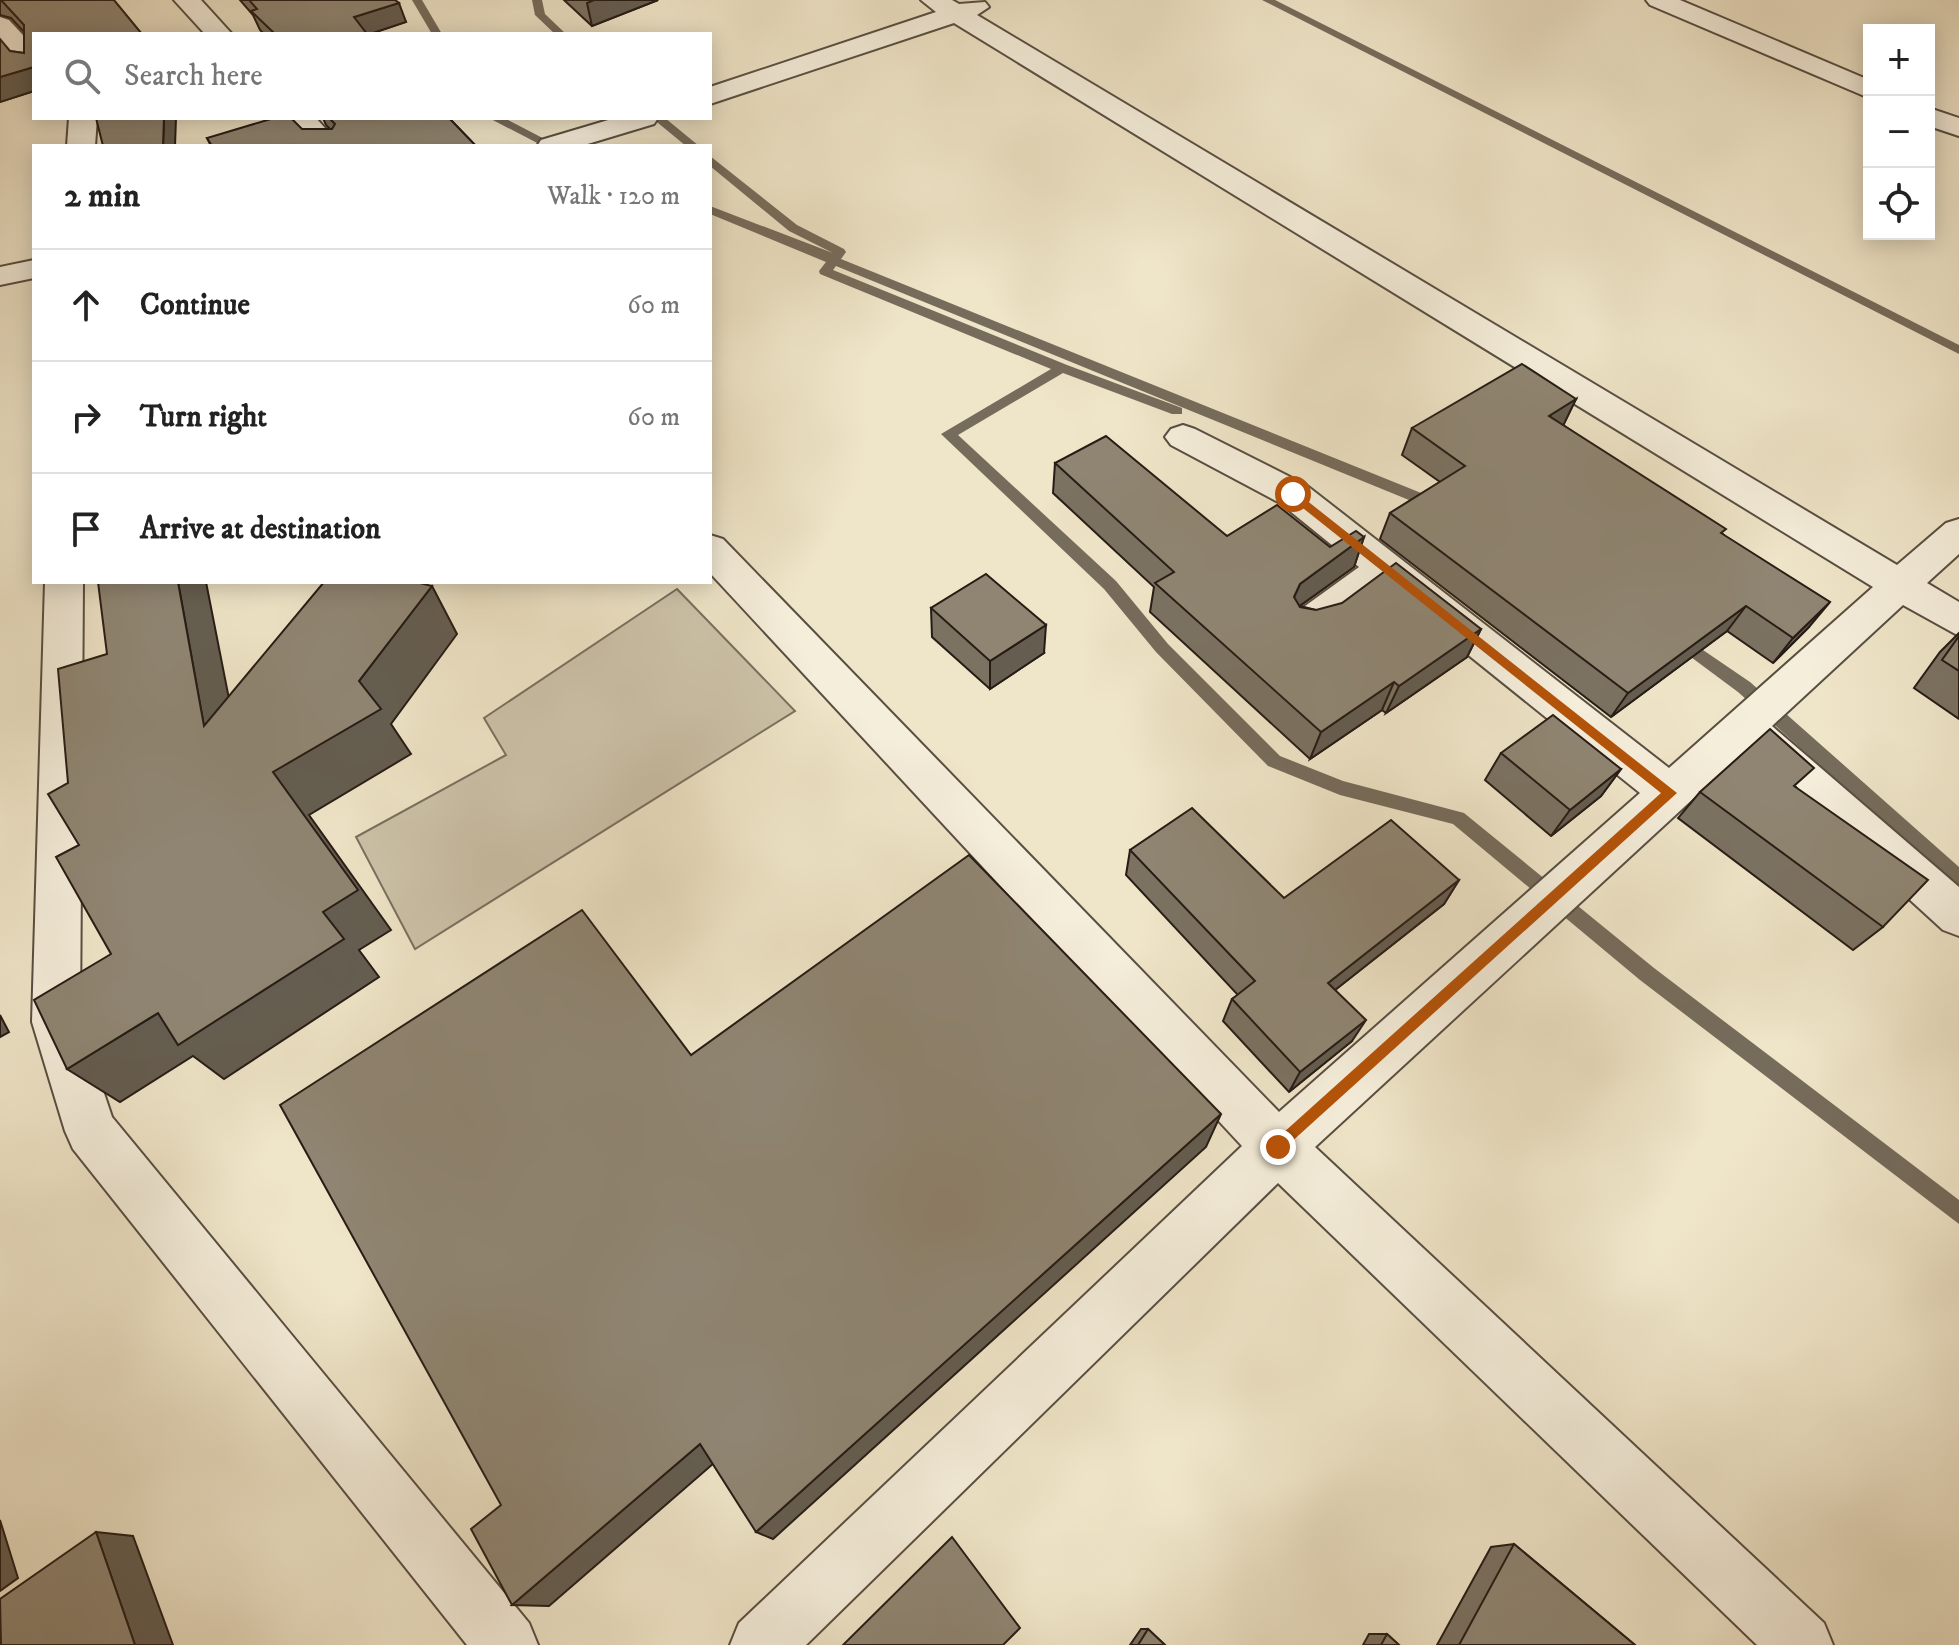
<!DOCTYPE html>
<html lang="en">
<head>
<meta charset="utf-8">
<style>
  body { margin:0; font-family:"IM FELL DW Pica",serif; background:#f6f6f6; color:#222 }
  .controls { position:absolute; right:24px; top:24px; display:grid; overflow:hidden; border-radius:0px; box-shadow:0 4px 20px #0003 }
  .controls button { width:72px; height:72px; display:grid; place-items:center; padding:0; border:0; border-bottom:2px solid #e0e0e0; background:#fff; color:#222; font:40px sans-serif }
  .stop { position:absolute; width:24px; height:24px; margin:-18px; border:6px solid #b45309; border-radius:50%; background:#fff }
  .stop.end { background:#b45309; border-color:#fff; box-shadow:0 2px 8px #0008 }
  .list { margin:0; padding:0; list-style:none }
  h2 { display:flex; justify-content:space-between; align-items:center; height:104px; margin:0; padding:0 32px; font-size:34px }
  h2 small { font-size:26px; font-weight:400; color:#767676 }
  .list li { display:grid; grid-template-columns:52px 1fr auto; gap:24px; align-items:center; box-sizing:border-box; height:112px; padding:0 32px; border-top:2px solid #e0e0e0 }
  .list b { display:block; font-size:30px; white-space:nowrap }
  .list em { font-size:26px; font-style:normal; color:#767676 }
  .icon { flex:none; width:44px; height:44px; fill:none; stroke:currentColor; stroke-width:2; stroke-linecap:round; stroke-linejoin:round }
  .map { position:relative; flex:none; width:1959px; height:1645px; overflow:hidden }
  .search { position:absolute; background:#fff; box-shadow:0 4px 20px #0003; left:32px; top:32px; width:680px; height:88px; display:flex; align-items:center; gap:20px; box-sizing:border-box; padding:0 28px; border-radius:0px; color:#767676; font-size:30px }
  .panel { position:absolute; background:#fff; box-shadow:0 4px 20px #0003; left:32px; top:144px; width:680px; height:440px; border-radius:0px }
  .map>svg:first-child { display:block }
</style>
</head>
<body>
<div class="map">
<svg width="1959" height="1645" viewBox="0 0 1959 1645">
  <rect width="100%" height="100%" fill="#efe5c8"/>
  <filter id="stains"><feTurbulence type="fractalNoise" baseFrequency=".0025" numOctaves="4"/><feColorMatrix values="0 0 0 0 .2 0 0 0 0 .09 0 0 0 0 .02 0 0 0 .5 -.17"/></filter>
  <radialGradient id="worn" r=".72"><stop offset=".6" stop-color="#630" stop-opacity="0"/><stop offset="1" stop-color="#630" stop-opacity=".3"/></radialGradient>
  <path fill="#cdc3aa" stroke="#7a7060" stroke-width="2" d="M 677,589 L 795,711 L 415,949 L 356,837 L 506,755 L 484,718 Z"/>
  <g fill="none" stroke-linecap="round" stroke-linejoin="round">
    <g fill="#766c5c" fill-rule="evenodd">
      <path d="M 412,0 L 422,0 L 442,34 L 432,34 Z"/>
      <path d="M 532,0 L 542,0 L 545,14 L 566,34 L 555,34 L 535,15 Z"/>
      <path d="M 1262,0 L 1275,0 L 1959,345 L 1959,354 Z"/>
      <path d="M 489,118 L 504,118 L 558,146 L 543,146 Z"/>
      <path d="M 652,118 L 665,118 L 699,146 L 686,146 Z"/>
      <path d="M 710,156 L 797,225 L 844,249 L 846,252 L 841,259 L 1441,501 L 1441,509 L 1431,509 L 836,266 L 833,270 L 1067,365 L 1182,408 L 1182,414 L 1172,414 L 1063,373 L 958,435 L 1116,581 L 1168,644 L 1280,756 L 1343,781 L 1464,813 L 1654,968 L 1959,1200 L 1959,1224 L 1640,980 L 1453,824 L 1340,795 L 1268,766 L 1156,652 L 1104,589 L 941,434 L 1051,369 L 820,274 L 819,271 L 826,262 L 710,214 L 710,206 L 833,253 L 789,231 L 710,166 Z"/>
      <path d="M 1678,633 L 1750,682 L 1959,867 L 1959,886 L 1952,884 L 1738,692 L 1672,643 L 1670,639 Z"/>
    </g>
    <defs>
      <g id="minor">
        <path d="M 174,0 L 201,0 L 232,34 L 205,34 Z"/>
        <path d="M 921,0 L 952,0 L 959,4 L 985,2 L 989,7 L 977,15 L 1897,565 L 1946,523 L 1959,519 L 1959,554 L 1927,583 L 1959,602 L 1959,636 L 1903,605 L 1772,726 L 1959,887 L 1959,936 L 1943,930 L 1746,750 L 1315,1147 L 1824,1623 L 1833,1645 L 1757,1645 L 1278,1183 L 806,1645 L 730,1645 L 739,1623 L 1242,1146 L 710,573 L 710,535 L 723,539 L 1279,1112 L 1640,793 L 1385,588 C 1360,606 1326,645 1294,634 L 1288,624 L 1294,614 L 1359,567 L 1280,503 L 1171,445 L 1165,437 L 1171,429 L 1183,425 L 1195,429 L 1306,485 L 1669,768 L 1873,587 L 954,23 L 710,104 L 710,87 L 936,12 Z"/>
        <path d="M 1646,0 L 1680,0 L 1869,80 L 1869,98 L 1650,5 Z"/>
        <path d="M 0,17 L 9,20 L 34,47 L 34,71 L 25,69 L 0,41 Z"/>
        <path d="M 1929,108 L 1959,118 L 1959,136 L 1929,126 Z"/>
        <path d="M 69,118 L 97,118 L 95,146 L 67,146 Z"/>
        <path d="M 286,118 L 316,118 L 341,146 L 311,146 Z"/>
        <path d="M 615,118 L 658,118 L 654,124 L 581,146 L 537,146 L 541,140 Z"/>
        <path d="M 34,260 L 34,278 L 0,285 L 0,267 Z"/>
        <path d="M 45,582 L 83,582 L 80,1022 L 112,1117 L 529,1623 L 538,1645 L 467,1645 L 73,1149 L 65,1131 L 32,1022 Z"/>
      </g>
    </defs>
    <use href="#minor" stroke="#594e42" stroke-width="4"/>
    <use href="#minor" fill="#f5eedb" fill-rule="evenodd"/>
  </g>
  <g fill="#7b7262" stroke="#271c15" stroke-width="2">
    <path d="M 0,0 L 114,0 L 34,34 L 34,91 L 0,102 L 10,51 L 24,53 L 24,32 L 11,18 L 0,15 Z"/>
    <path d="M 240,0 L 395,0 L 406,22 L 370,34 L 264,34 L 260,30 L 253,15 Z"/>
    <path d="M 564,0 L 658,0 L 592,26 Z"/>
    <path d="M 323,118 L 449,118 L 476,146 L 211,146 L 207,138 L 302,129 L 330,129 L 326,125 Z"/>
    <path d="M 1576,399 L 1563,425 L 1722,533 L 1809,627 L 1773,663 L 1727,631 L 1611,717 L 1380,539 L 1390,513 L 1440,482 L 1402,455 L 1412,428 Z"/>
    <path d="M 1055,463 L 1227,536 L 1330,547 L 1364,537 L 1354,567 L 1300,606 L 1316,610 L 1481,629 L 1467,657 L 1386,713 L 1382,710 L 1310,759 L 1150,612 L 1154,587 L 1053,493 Z"/>
    <path d="M 931,608 L 1044,653 L 990,689 L 932,637 Z"/>
    <path d="M 1959,633 L 1959,719 L 1914,688 L 1940,652 Z"/>
    <path d="M 1501,753 L 1621,769 L 1601,796 L 1551,836 L 1485,780 Z"/>
    <path d="M 1796,787 L 1883,927 L 1853,950 L 1678,818 L 1700,792 Z"/>
    <path d="M 1130,850 L 1284,898 L 1459,880 L 1444,904 L 1335,990 L 1352,1041 L 1289,1092 L 1223,1021 L 1232,999 L 1238,995 L 1126,875 Z"/>
    <path d="M 1514,1544 L 1635,1645 L 1437,1645 L 1491,1547 Z"/>
    <path d="M 1141,1629 L 1148,1629 L 1165,1645 L 1130,1645 Z"/>
    <path d="M 1369,1634 L 1387,1634 L 1399,1645 L 1363,1645 Z"/>
  </g>
  <g fill="#645d50" stroke="#271c15" stroke-width="2">
    <path d="M 594,0 L 658,0 L 592,26 L 587,3 Z"/>
    <path d="M 399,3 L 406,22 L 370,34 L 360,34 L 354,17 Z"/>
    <path d="M 34,67 L 34,91 L 0,102 L 0,77 Z"/>
    <path d="M 164,118 L 176,118 L 175,146 L 163,146 Z"/>
    <path d="M 1576,399 L 1563,426 L 1549,416 Z"/>
    <path d="M 1364,537 L 1354,567 L 1291,612 L 1294,597 L 1300,584 Z"/>
    <path d="M 178,582 L 206,582 L 243,770 L 204,726 Z"/>
    <path d="M 432,586 L 457,634 L 391,724 L 411,754 L 309,815 L 391,930 L 359,950 L 379,977 L 224,1079 L 193,1056 L 120,1102 L 67,1069 L 323,912 L 273,772 L 359,681 Z"/>
    <path d="M 1830,602 L 1809,627 L 1773,663 L 1793,638 Z"/>
    <path d="M 1746,606 L 1727,631 L 1611,717 L 1628,693 Z"/>
    <path d="M 1046,625 L 1044,653 L 990,689 L 990,661 Z"/>
    <path d="M 1481,629 L 1467,657 L 1386,713 L 1399,686 Z"/>
    <path d="M 1394,682 L 1382,710 L 1310,759 L 1321,732 Z"/>
    <path d="M 1621,769 L 1601,796 L 1551,836 L 1570,810 Z"/>
    <path d="M 1459,880 L 1444,904 L 1316,1005 L 1328,983 Z"/>
    <path d="M 0,1015 L 9,1032 L 0,1037 Z"/>
    <path d="M 1366,1020 L 1352,1041 L 1289,1092 L 1300,1072 Z"/>
    <path d="M 1221,1114 L 1206,1147 L 773,1539 L 756,1532 Z"/>
    <path d="M 700,1444 L 721,1457 L 549,1606 L 512,1605 Z"/>
    <path d="M 0,1520 L 18,1578 L 0,1591 Z"/>
    <path d="M 96,1532 L 133,1536 L 173,1645 L 135,1645 Z"/>
  </g>
  <g fill="#8f8572" stroke="#271c15" stroke-width="2">
    <path d="M 1,0 L 114,0 L 142,34 L 34,34 L 34,67 L 0,77 L 0,39 L 10,51 L 24,53 L 24,25 Z"/>
    <path d="M 249,0 L 395,0 L 399,3 L 354,17 L 367,34 L 275,34 L 251,11 L 257,9 Z"/>
    <path d="M 96,118 L 164,118 L 163,146 L 103,146 Z"/>
    <path d="M 274,118 L 291,118 L 302,129 L 332,129 L 335,124 L 329,118 L 449,118 L 476,146 L 212,146 L 207,138 Z"/>
    <path d="M 1522,364 L 1576,399 L 1549,416 L 1726,529 L 1721,533 L 1830,602 L 1793,638 L 1746,606 L 1628,693 L 1390,513 L 1465,466 L 1412,428 Z"/>
    <path d="M 1106,436 L 1227,536 L 1277,505 L 1330,547 L 1356,531 L 1364,537 L 1300,584 L 1294,597 L 1300,607 L 1316,610 L 1342,603 L 1396,563 L 1481,629 L 1399,686 L 1394,682 L 1321,732 L 1155,583 L 1174,572 L 1055,463 Z"/>
    <path d="M 986,574 L 1046,625 L 990,661 L 931,608 Z"/>
    <path d="M 98,582 L 178,582 L 204,726 L 324,582 L 416,582 L 432,586 L 359,681 L 381,709 L 273,772 L 358,890 L 323,912 L 344,939 L 178,1045 L 158,1013 L 67,1069 L 34,1000 L 111,954 L 56,857 L 79,845 L 48,794 L 68,783 L 58,669 L 107,654 Z"/>
    <path d="M 1959,636 L 1959,671 L 1942,660 Z"/>
    <path d="M 1553,715 L 1621,769 L 1570,810 L 1501,753 Z"/>
    <path d="M 1770,729 L 1814,768 L 1794,786 L 1928,880 L 1883,927 L 1700,792 Z"/>
    <path d="M 1192,808 L 1284,898 L 1391,820 L 1459,880 L 1328,983 L 1366,1020 L 1300,1072 L 1232,999 L 1255,981 L 1130,850 Z"/>
    <path d="M 969,855 L 1221,1114 L 756,1532 L 700,1444 L 512,1605 L 471,1529 L 501,1505 L 280,1105 L 582,910 L 691,1055 Z"/>
    <path d="M 96,1532 L 135,1645 L 1,1645 L 0,1599 Z"/>
    <path d="M 952,1537 L 1020,1628 L 1003,1645 L 843,1645 Z"/>
    <path d="M 1514,1544 L 1635,1645 L 1459,1645 Z"/>
    <path d="M 1148,1629 L 1165,1645 L 1138,1645 Z"/>
    <path d="M 1387,1634 L 1399,1645 L 1381,1645 Z"/>
  </g>
  <path fill="#b45309" d="M 1289,492 L 1296,492 L 1677,793 L 1278,1154 L 1270,1147 L 1273,1142 L 1661,793 L 1289,497 Z"/>
  <rect width="100%" height="100%" filter="url(#stains)"/>
  <rect width="100%" height="100%" fill="url(#worn)"/>
</svg>
<div class="controls">
<button>+</button>
<button>−</button>
<button><svg class="icon" aria-label="locate" viewBox="0 0 24 24"><circle cx="12" cy="12" r="6"/><path d="M12 2v4M12 18v4M2 12h4M18 12h4"/></svg></button>
</div>
<div class="stop" style="left:1293px;top:494px"></div>
<div class="stop end" style="left:1278px;top:1147px"></div>
<div class="search"><svg class="icon" aria-label="search" viewBox="0 0 24 24"><circle cx="10" cy="10" r="6"/><path d="M15 15l6 6"/></svg>Search here</div>
<section class="panel">
<h2>2 min<small>Walk · 120 m</small></h2>
<ul class="list">
<li><svg class="icon" aria-label="ahead" viewBox="0 0 24 24"><path d="M12 20V5M6 11l6-6 6 6"/></svg><div><b>Continue</b></div><em>60 m</em></li>
<li><svg class="icon" aria-label="right" viewBox="0 0 24 24"><path d="M7 20v-9h11M14 6l5 5-5 5"/></svg><div><b>Turn right</b></div><em>60 m</em></li>
<li><svg class="icon" aria-label="arrive" viewBox="0 0 24 24"><path d="M6 21V4h12l-3 4 3 4H6"/></svg><div><b>Arrive at destination</b></div></li>
</ul>
</section>
</div>
</body>
</html>
